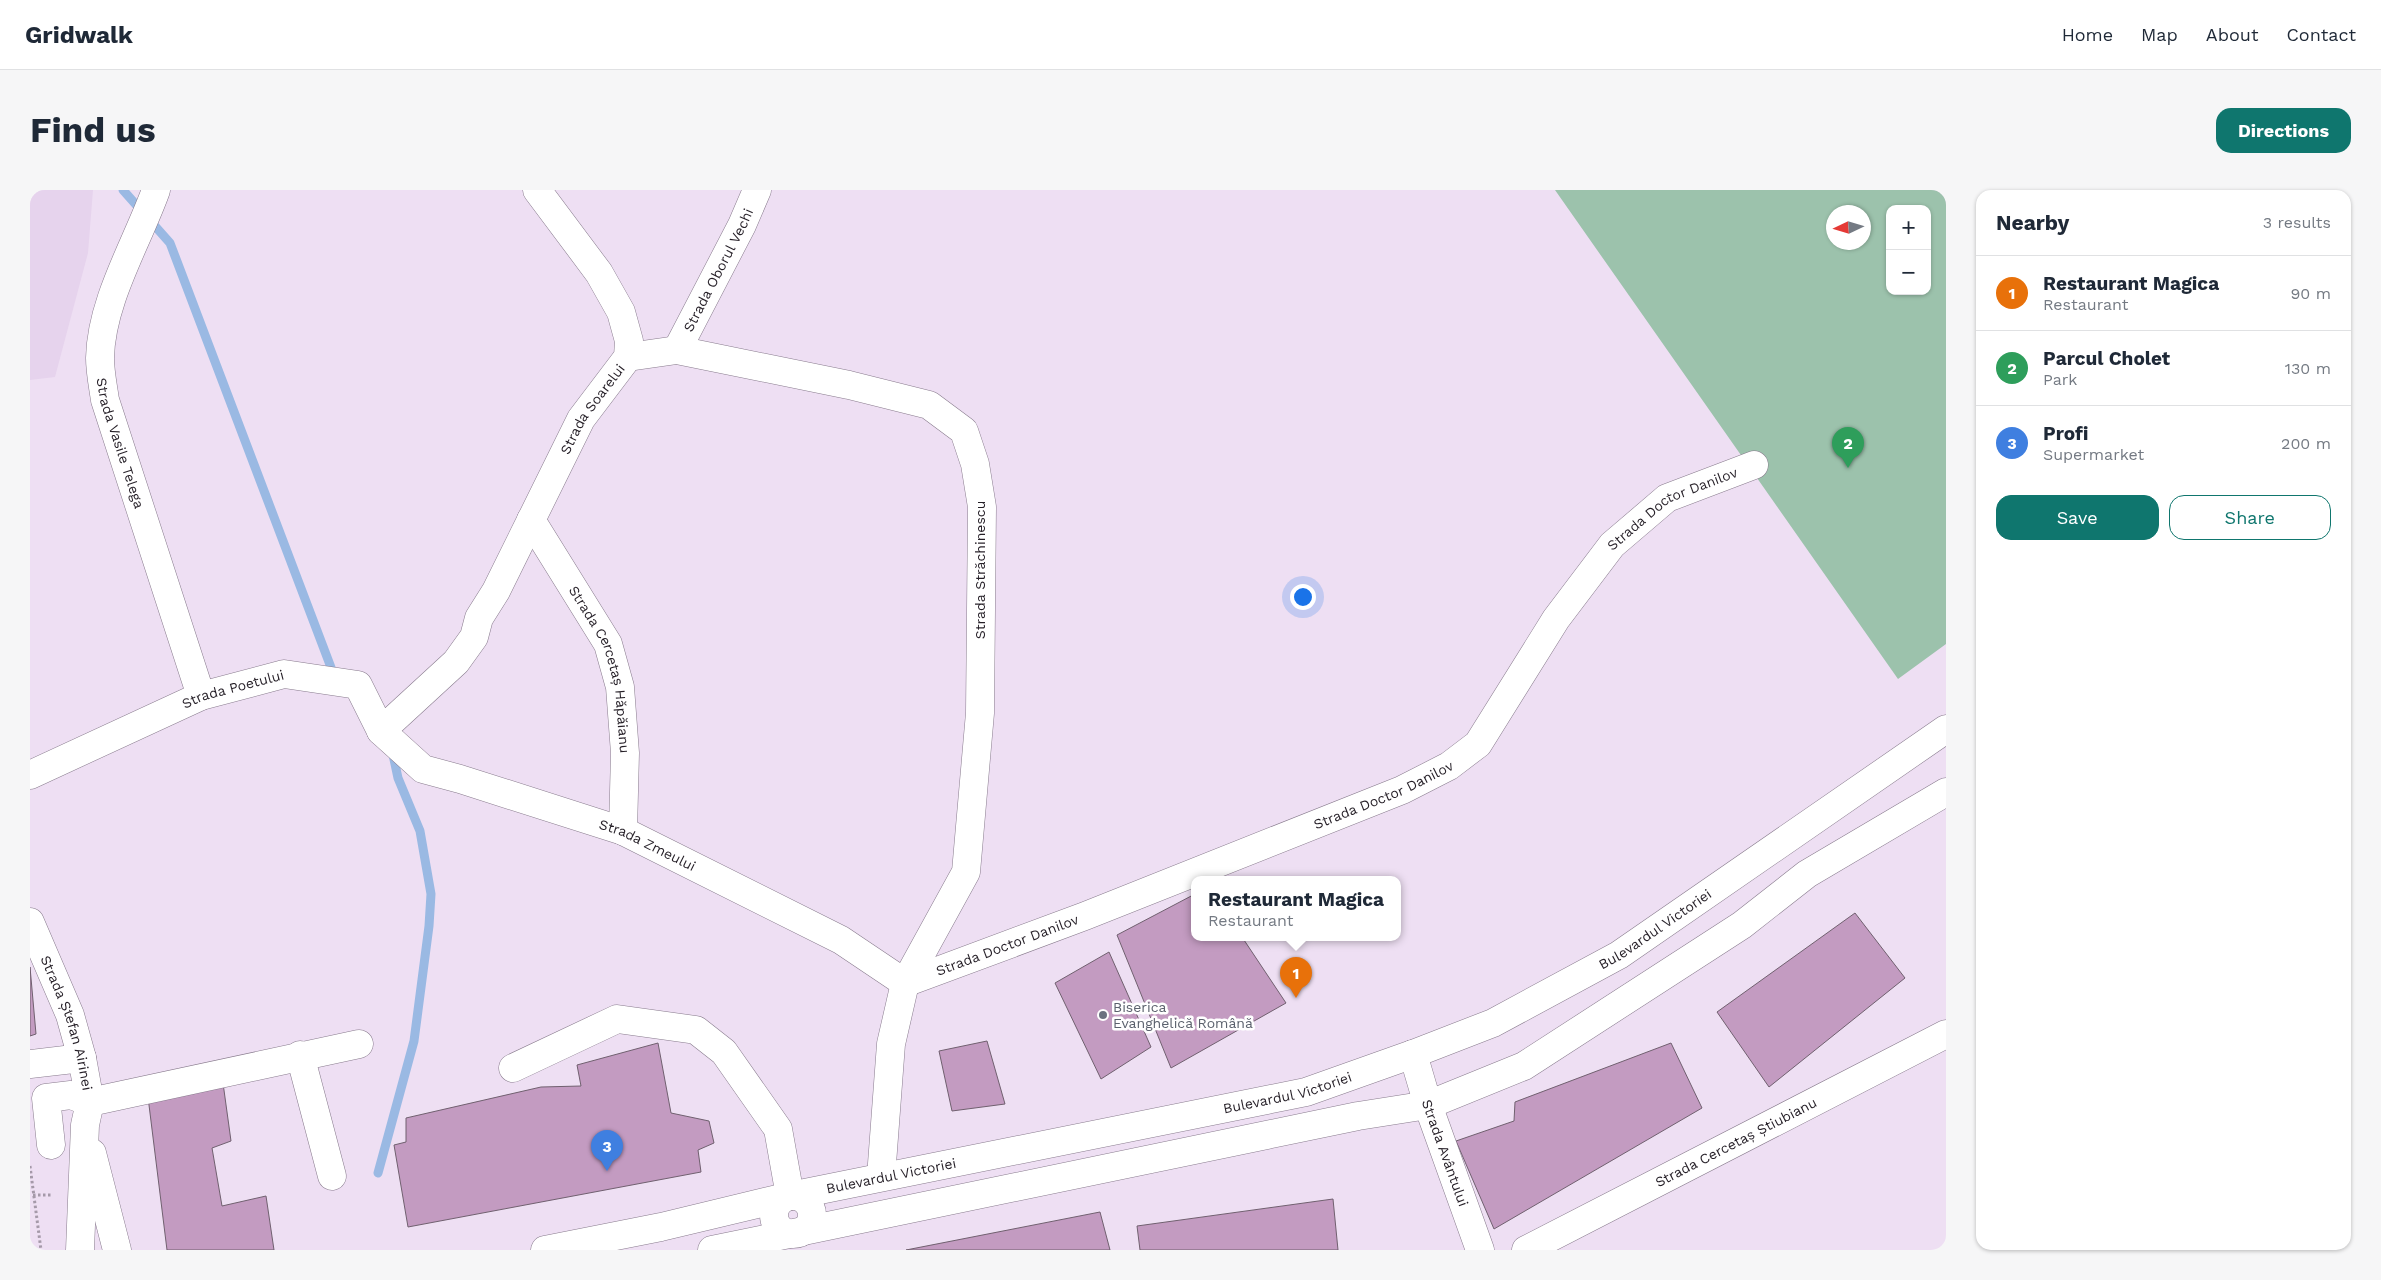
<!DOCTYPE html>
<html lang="en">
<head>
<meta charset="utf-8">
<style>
  body { margin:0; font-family:"Work Sans",sans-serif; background:#f6f6f7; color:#1f2937 }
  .controls { position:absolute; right:15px; top:15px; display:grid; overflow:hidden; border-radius:10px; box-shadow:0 1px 4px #0004 }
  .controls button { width:45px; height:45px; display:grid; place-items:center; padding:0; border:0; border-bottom:1px solid #e0e1e3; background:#fff; color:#1f2937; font:25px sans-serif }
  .compass { position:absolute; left:1796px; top:15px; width:45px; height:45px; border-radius:50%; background:#fff; box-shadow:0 1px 4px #0004; rotate:266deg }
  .you { position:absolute; left:1272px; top:406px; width:18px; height:18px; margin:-12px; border:4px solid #fff; border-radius:50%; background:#1a73e8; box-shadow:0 0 0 8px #1a73e833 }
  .badge { display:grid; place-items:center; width:32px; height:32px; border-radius:50%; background:#0f766e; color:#fff; font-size:16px; font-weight:700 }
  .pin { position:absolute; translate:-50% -41px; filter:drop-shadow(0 1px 2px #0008) }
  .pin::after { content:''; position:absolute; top:26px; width:18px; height:15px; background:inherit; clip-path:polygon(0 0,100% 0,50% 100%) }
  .popup { position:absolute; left:1161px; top:686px; width:210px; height:65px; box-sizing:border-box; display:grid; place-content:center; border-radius:10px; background:#fff; filter:drop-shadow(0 1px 4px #0005); font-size:16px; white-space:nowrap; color:#747a83 }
  .popup b { font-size:19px; color:#1f2937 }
  .popup::after { content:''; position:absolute; left:50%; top:100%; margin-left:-10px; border:10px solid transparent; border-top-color:#fff }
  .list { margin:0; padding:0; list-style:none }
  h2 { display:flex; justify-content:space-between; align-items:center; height:65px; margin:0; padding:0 20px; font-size:21px }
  h2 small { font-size:16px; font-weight:400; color:#747a83 }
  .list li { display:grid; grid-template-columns:32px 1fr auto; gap:15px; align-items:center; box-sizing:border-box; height:75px; padding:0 20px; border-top:1px solid #e0e1e3 }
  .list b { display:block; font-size:19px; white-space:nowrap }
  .list p { margin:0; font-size:16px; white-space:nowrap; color:#747a83 }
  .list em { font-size:16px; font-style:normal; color:#747a83 }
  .actions { display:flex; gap:10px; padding:15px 20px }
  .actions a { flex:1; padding:11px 0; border:1px solid #0f766e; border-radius:15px; text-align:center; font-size:18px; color:#0f766e }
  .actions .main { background:#0f766e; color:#fff }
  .map { position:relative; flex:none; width:1916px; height:1060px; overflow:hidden; border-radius:15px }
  header { display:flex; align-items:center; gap:30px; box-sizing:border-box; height:70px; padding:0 25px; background:#fff; border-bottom:1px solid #e0e1e3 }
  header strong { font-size:24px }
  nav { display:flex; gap:28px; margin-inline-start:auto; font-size:18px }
  .intro { display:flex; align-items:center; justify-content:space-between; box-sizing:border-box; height:120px; padding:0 30px }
  h1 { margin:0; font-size:35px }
  .button { padding:12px 22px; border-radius:15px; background:#0f766e; color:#fff; font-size:18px; font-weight:700 }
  main { display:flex; gap:30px; padding:0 30px }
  aside { flex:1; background:#fff; border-radius:15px; box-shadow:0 1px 4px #0004 }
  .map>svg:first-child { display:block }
</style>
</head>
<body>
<header>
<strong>Gridwalk</strong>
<nav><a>Home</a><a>Map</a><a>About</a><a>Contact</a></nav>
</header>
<div class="intro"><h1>Find us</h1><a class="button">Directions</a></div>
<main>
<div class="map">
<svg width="1916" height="1060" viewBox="0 0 1916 1060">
  <rect width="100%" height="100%" fill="#eedff3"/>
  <path fill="#e6d3ed" d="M 0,0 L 63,0 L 58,63 L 25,187 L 0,190 Z"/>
  <path fill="#9cc2ac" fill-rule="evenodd" d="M 1525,0 L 1916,0 L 1916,454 L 1868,489 ZM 1860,19 L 1897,19 L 1897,101 L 1860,101 ZM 1804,22 L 1834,22 L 1834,52 L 1804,52 Z"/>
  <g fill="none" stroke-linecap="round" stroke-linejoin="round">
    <g stroke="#9ab9e3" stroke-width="9">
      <path d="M 93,0 L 140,53 L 305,488"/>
      <path d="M 348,983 L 384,851 L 399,736 L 401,704 L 390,641 L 368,588 L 362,560"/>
    </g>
  </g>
  <g fill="#c39bc1" stroke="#70606f">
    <path d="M 1165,704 L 1165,747 L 1212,747 L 1256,813 L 1141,878 L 1087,745 Z"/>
    <path d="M 1825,723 L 1875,788 L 1739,897 L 1687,822 Z"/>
    <path d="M 1079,762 L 1121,857 L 1071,889 L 1025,793 Z"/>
    <path d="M 0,777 L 6,844 L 0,846 Z"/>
    <path d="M 957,851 L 975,914 L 922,921 L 909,861 Z"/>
    <path d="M 628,853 L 641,923 L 679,931 L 684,953 L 668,960 L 671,982 L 378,1037 L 364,955 L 376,952 L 376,928 L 511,897 L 551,896 L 547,875 Z"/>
    <path d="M 1641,853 L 1672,918 L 1464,1039 L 1426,951 L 1484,931 L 1485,912 Z"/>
    <path d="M 193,893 L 201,951 L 182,958 L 192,1016 L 236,1006 L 244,1060 L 137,1060 L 118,907 Z"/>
    <path d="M 1303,1009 L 1308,1060 L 1110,1060 L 1107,1036 Z"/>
    <path d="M 1070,1022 L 1080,1060 L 876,1060 Z"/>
  </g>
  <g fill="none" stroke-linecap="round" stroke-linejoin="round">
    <defs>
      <g id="minor">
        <path id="s1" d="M 126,0 C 107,53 71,111 70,168 C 70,182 73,196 75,210 L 171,506"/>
        <path id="s2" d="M 647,160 L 712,35 L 727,0"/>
        <path d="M 598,167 L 647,160 L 819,195 L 899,215 L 934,241 L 945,274 L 952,317 L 950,523 L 936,682 L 875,793 L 861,854 L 851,987"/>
        <path id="s3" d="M 501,330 L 578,454 L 590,497 L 595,563 L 593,641"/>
        <path id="s4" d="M 351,541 L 393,579 L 430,589 L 593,641 L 811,750 L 875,793 L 1055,726 L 1372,600 L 1419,576 L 1448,554 L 1526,429 L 1582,355 L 1637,308 L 1724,275"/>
        <path id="s5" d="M 0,585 L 171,506 L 254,484 L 328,495 L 351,541 L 426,472 L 444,447 L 449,428 L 466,401 L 551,229 L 598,167 L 599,151 L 591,122 L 569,83 L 507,0"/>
        <path id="s6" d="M 1383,864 L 1398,915 L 1450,1060"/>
        <path d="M 270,865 L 302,986"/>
        <path d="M 0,874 L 52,868"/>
        <path d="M 483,878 L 587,829 L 666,840 L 694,862 L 748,939 L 760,1006"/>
        <path d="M 21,955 L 16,908 L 41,905 L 60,912 L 329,854"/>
        <circle cx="763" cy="1025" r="19"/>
        <path id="s7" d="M 1496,1060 L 1916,844"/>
      </g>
      <g id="major">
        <path id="s8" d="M 0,732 L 40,825 L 52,868 L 60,912 L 55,935 L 50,1060"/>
        <path d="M 62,963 L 87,1060"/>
        <path id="s9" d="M 515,1060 L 631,1037 L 760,1006 L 1276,902 L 1383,864 L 1463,833 L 1589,765 L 1916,539"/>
        <path d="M 682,1060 L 1328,926 L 1398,915 L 1494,876 L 1712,735 L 1777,684 L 1916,602"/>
      </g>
    </defs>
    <use href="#minor" stroke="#887b8d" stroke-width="29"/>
    <use href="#major" stroke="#887b8d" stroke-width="29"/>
    <g stroke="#a599a9" stroke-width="3" stroke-dasharray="2.5 2.5" stroke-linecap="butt">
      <path d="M 0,976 L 11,1060"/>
      <path d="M 3,1005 L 23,1005"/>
    </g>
    <use href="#minor" stroke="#fff" stroke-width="28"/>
    <use href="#major" stroke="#fff" stroke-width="28"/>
  </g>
  <circle fill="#6b7280" stroke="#fff" stroke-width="2" cx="1073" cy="825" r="5"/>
  <g text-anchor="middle" stroke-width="5" stroke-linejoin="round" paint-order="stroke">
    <g font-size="14" fill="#251f27" stroke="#fff">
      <text dy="5" stroke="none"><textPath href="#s2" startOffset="90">Strada Oborul Vechi</textPath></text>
      <text dy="5" stroke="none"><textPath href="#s5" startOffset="791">Strada Soarelui</textPath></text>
      <text dy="5" stroke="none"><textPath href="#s1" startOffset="266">Strada Vasile Telega</textPath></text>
      <text dy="5" stroke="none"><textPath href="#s4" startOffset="1521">Strada Doctor Danilov</textPath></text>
      <text transform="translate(950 380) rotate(-90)" y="5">Strada Străchinescu</text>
      <text dy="5" stroke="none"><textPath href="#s3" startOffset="168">Strada Cercetaș Hăpăianu</textPath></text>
      <text dy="5" stroke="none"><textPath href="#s5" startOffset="221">Strada Poetului</textPath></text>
      <text dy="5" stroke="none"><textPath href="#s4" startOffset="1101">Strada Doctor Danilov</textPath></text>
      <text dy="5" stroke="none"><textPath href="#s4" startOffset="294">Strada Zmeului</textPath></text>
      <text dy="5" stroke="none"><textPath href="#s9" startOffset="1164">Bulevardul Victoriei</textPath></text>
      <text dy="5" stroke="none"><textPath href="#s4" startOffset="696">Strada Doctor Danilov</textPath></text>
      <text dy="5" stroke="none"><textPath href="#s8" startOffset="108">Strada Ștefan Airinei</textPath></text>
      <text dy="5" stroke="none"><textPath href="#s9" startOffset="759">Bulevardul Victoriei</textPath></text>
      <text dy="5" stroke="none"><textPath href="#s7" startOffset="236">Strada Cercetaș Știubianu</textPath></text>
      <text dy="5" stroke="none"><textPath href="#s6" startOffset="104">Strada Avântului</textPath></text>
      <text dy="5" stroke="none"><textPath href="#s9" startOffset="354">Bulevardul Victoriei</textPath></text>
    </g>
    <g font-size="14" fill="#5b616d" stroke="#fff" text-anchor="start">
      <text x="1083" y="822">Biserica<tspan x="1083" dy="16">Evanghelică Română</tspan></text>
    </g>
  </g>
</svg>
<div class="controls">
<button>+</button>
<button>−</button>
</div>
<svg class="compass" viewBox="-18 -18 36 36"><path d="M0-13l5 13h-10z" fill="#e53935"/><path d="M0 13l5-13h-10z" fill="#747a83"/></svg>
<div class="you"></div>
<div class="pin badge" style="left:1266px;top:808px;background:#e8710a">1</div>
<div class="popup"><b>Restaurant Magica</b>Restaurant</div>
<div class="pin badge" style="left:1818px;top:278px;background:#2e9e5b">2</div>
<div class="pin badge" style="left:577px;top:981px;background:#3f7fe0">3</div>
</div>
<aside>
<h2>Nearby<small>3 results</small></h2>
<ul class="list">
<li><span class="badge" style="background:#e8710a">1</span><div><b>Restaurant Magica</b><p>Restaurant</p></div><em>90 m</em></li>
<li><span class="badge" style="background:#2e9e5b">2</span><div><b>Parcul Cholet</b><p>Park</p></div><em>130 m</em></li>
<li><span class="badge" style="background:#3f7fe0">3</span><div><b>Profi</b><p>Supermarket</p></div><em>200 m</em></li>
</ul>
<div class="actions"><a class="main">Save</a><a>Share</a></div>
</aside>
</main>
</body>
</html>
